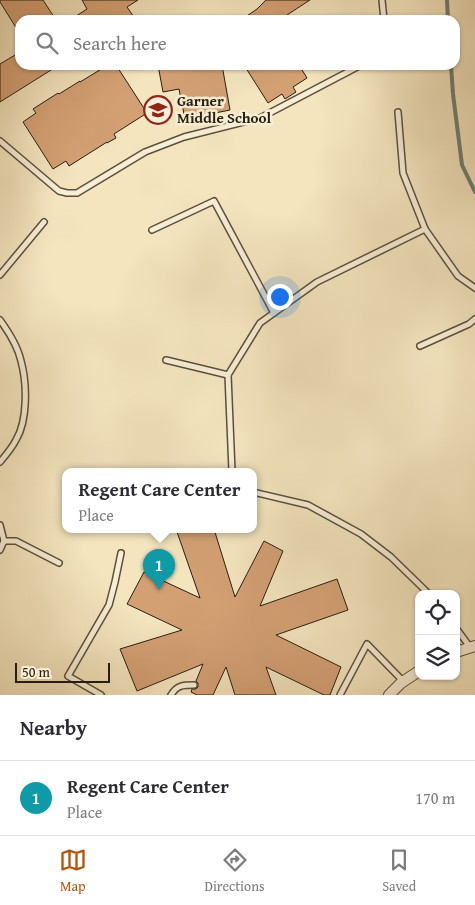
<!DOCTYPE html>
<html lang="en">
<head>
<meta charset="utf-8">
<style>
  body { margin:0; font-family:"Gentium Book Plus",serif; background:#f2f2f3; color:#2b2b33 }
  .controls { position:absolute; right:15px; bottom:15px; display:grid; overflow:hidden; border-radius:10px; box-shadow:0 1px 4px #0004 }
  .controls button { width:45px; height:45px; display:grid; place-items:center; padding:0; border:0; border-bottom:1px solid #e1e1e2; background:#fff; color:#2b2b33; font:25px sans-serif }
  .scale { position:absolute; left:15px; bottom:12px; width:95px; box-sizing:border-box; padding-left:5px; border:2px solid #281e11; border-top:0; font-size:14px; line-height:18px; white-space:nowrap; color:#281e11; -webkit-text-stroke:4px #f8eed5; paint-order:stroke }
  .you { position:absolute; left:279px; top:296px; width:18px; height:18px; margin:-12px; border:4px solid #fff; border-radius:50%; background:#1a73e8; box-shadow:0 0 0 8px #1a73e833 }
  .badge { display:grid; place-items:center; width:32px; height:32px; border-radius:50%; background:#b45309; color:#fff; font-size:16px; font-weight:700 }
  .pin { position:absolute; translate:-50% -41px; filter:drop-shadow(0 1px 2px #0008) }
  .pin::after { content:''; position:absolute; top:26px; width:18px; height:15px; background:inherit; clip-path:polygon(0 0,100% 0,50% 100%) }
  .popup { position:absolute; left:62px; top:468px; width:195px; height:65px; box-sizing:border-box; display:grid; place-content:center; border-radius:10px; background:#fff; filter:drop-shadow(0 1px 4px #0005); font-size:16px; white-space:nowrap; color:#7c7c81 }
  .popup b { font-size:19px; color:#2b2b33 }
  .popup::after { content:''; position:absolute; left:50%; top:100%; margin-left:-10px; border:10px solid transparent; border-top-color:#fff }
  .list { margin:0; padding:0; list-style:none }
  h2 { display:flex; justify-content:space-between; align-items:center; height:65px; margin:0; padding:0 20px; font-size:21px }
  h2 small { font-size:16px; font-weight:400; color:#7c7c81 }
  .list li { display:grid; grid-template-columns:32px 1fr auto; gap:15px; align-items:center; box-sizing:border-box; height:75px; padding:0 20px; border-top:1px solid #e1e1e2 }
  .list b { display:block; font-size:19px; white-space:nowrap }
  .list p { margin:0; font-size:16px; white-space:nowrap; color:#7c7c81 }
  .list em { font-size:16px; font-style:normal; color:#7c7c81 }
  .icon { flex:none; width:28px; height:28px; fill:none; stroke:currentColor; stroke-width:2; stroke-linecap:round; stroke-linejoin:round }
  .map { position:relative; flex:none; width:475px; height:695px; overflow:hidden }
  .search { position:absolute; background:#fff; box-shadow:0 1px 4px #0004; left:15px; right:15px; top:15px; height:55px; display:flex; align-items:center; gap:12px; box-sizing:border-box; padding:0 18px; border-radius:15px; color:#7c7c81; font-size:19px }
  .sheet { height:140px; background:#fff }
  nav { display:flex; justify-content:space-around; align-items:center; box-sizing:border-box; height:70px; border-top:1px solid #e1e1e2; background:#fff; font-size:14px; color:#7c7c81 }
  nav a { display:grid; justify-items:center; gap:2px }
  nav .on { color:#b45309 }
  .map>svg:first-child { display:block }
</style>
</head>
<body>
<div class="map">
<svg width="475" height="695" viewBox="0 0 475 695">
  <rect width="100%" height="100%" fill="#f4e5bf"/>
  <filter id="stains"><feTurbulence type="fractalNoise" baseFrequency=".004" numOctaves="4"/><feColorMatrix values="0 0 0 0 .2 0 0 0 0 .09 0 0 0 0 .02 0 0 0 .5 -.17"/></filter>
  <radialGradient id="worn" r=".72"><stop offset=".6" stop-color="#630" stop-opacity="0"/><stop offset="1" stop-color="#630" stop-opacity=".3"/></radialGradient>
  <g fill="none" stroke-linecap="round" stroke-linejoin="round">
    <g stroke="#6e7f71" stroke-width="4">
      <path d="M 447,0 L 448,20"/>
      <path d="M 451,65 L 453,94 L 462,165 L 475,192"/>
    </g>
  </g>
  <g fill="#d3a074" stroke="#281e11">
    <path d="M 0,0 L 43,0 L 56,20 L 20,20 L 20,34 L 0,2 Z"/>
    <path d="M 82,0 L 138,0 L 127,7 L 136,20 L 70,20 L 87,9 Z"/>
    <path d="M 266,0 L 310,0 L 287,15 L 291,20 L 241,20 L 257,9 Z"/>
    <path d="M 20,52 L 20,65 L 59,65 L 0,102 L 0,64 Z"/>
    <path d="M 108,65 L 116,65 L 147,113 L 114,134 L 116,138 L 107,143 L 107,142 L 69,166 L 66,161 L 53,169 L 23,122 L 36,113 L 33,109 L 58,93 L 59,94 L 80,81 L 80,82 Z"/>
    <path d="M 158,65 L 222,65 L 230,110 L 215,113 L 216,118 L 203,120 L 203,115 L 185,119 L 179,89 L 163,92 Z"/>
    <path d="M 244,65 L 299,65 L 307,78 L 293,87 L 296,92 L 285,99 L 282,94 L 268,103 Z"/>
    <path d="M 176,529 L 214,529 L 235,597 L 264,541 L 283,551 L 260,606 L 337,579 L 348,610 L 276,635 L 341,667 L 330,695 L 324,695 L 266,667 L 276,695 L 235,695 L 226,667 L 213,695 L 197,695 L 191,692 L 192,689 L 196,689 L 198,687 L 198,683 L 196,681 L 203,664 L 137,691 L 120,649 L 182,630 L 127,604 L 144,572 L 200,598 Z"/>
  </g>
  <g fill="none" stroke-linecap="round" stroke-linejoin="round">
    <defs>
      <g id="service">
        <path d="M 382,0 L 384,20"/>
        <path d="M 398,112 L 403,173 L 425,229"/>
        <path d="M 0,141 L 59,191 L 67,193 L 77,193 L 145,152 L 184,137 L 260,118 L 361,65"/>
        <path d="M 152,230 L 214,201 L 274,313"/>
        <path d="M 0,275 L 44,222"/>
        <path d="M 0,320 C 8,331 18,347 21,361 C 27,383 28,420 16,440 C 12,448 6,455 0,462"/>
        <path d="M 420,346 L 469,324 L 475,319"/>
        <path d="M 166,360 L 228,375"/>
        <path d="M 232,471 L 228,375 L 260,323 L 317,282 L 425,229 L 458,276 L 475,288"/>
        <path d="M 253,492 L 308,505 L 361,534 L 391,557 L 429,594"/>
        <path d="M 0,525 L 4,541 L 0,550"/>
        <path d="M 4,541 L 16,541 L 59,563"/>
        <path d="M 456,628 L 470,647"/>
        <path d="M 101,695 L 68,676 L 109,605 L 115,582 L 121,553"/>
        <path d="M 171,695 C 177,685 183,685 194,685"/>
        <path d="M 340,695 L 367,644 L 403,681"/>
      </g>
      <g id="minor">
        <path d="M 456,652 L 475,646"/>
        <path d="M 389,695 L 401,683 L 419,671"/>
      </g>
    </defs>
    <use href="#service" stroke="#5b503c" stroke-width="8"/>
    <use href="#minor" stroke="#5b503c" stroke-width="12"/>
    <use href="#service" stroke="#f8eed5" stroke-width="5"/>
    <use href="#minor" stroke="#f8eed5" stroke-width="10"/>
  </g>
  <defs>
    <symbol id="school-ring" viewBox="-11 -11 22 22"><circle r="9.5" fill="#f8eed5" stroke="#8f2418" stroke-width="1.5"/><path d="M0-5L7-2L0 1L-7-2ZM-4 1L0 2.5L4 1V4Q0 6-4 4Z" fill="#8f2418"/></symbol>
  </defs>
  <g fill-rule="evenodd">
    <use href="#school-ring" x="142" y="94" width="32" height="32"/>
  </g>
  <g text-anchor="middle" stroke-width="5" stroke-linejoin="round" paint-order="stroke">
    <g font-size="15" font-weight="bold" fill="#281e11" stroke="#f8eed5" text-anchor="start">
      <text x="177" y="106">Garner<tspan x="177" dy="17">Middle School</tspan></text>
    </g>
  </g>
  <rect width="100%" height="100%" filter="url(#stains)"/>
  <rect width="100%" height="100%" fill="url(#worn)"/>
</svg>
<div class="controls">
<button><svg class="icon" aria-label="locate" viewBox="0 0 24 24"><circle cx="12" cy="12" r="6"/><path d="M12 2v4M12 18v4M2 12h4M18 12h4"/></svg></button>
<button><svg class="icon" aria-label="layers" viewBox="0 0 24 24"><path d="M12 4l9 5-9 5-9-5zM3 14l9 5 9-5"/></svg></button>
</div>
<div class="scale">50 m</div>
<div class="you"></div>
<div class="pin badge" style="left:159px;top:590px;background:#0f9aa8">1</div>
<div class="popup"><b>Regent Care Center</b>Place</div>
<div class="search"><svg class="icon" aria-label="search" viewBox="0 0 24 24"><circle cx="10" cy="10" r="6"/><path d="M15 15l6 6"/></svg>Search here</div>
</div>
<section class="sheet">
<h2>Nearby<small></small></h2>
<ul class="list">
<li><span class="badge" style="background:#0f9aa8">1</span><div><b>Regent Care Center</b><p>Place</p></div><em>170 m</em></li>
</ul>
</section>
<nav>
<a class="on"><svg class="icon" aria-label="map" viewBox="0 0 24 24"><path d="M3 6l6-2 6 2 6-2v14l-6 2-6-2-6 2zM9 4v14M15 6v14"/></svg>Map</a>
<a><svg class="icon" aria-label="directions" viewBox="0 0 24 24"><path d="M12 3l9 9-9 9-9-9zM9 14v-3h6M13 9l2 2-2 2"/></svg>Directions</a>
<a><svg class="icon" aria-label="saved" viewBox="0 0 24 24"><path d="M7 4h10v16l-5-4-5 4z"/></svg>Saved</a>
</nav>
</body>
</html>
